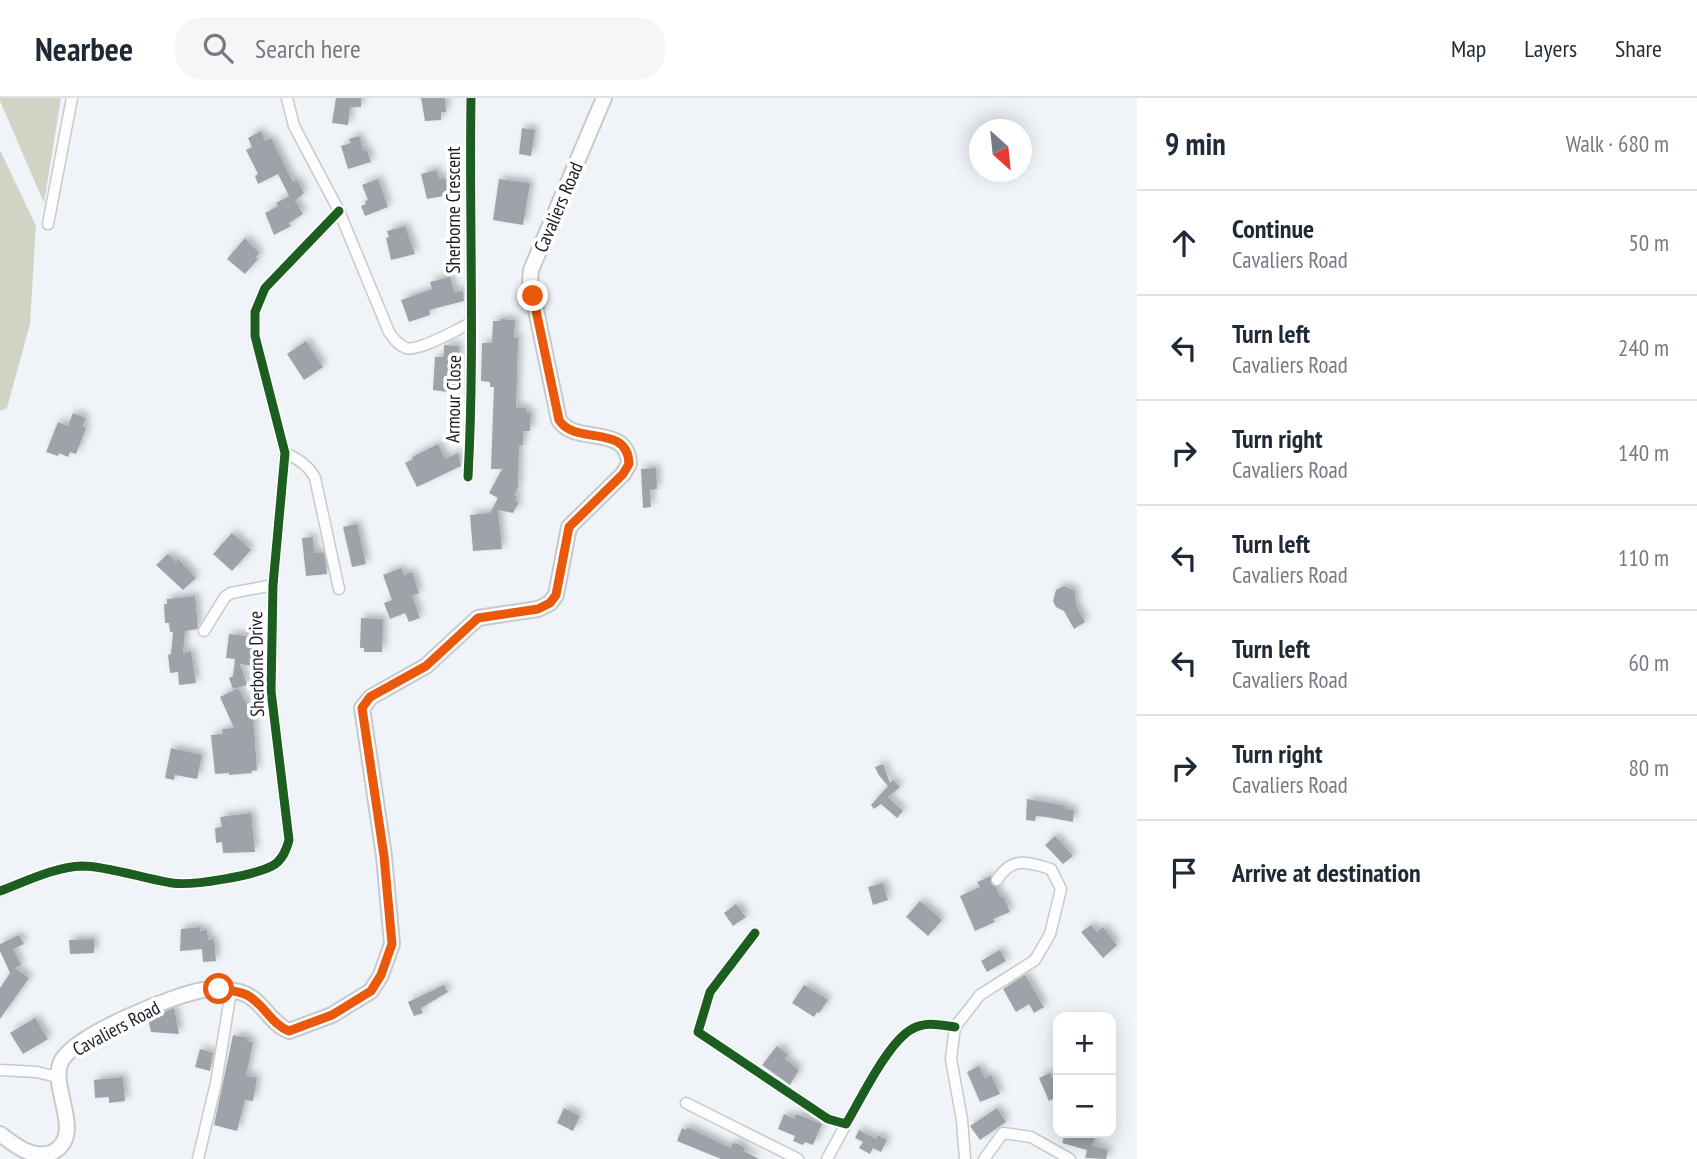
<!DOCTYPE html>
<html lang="en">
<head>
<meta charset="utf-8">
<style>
  body { margin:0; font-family:"PT Sans Narrow",sans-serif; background:#f6f6f7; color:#1f2937 }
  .controls { position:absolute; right:21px; bottom:21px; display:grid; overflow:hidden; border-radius:14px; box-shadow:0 4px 18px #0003 }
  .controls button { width:63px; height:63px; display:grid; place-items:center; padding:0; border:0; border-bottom:2px solid #e0e1e3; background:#fff; color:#1f2937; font:35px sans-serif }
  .compass { position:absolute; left:969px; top:21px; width:63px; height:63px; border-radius:50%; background:#fff; box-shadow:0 4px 18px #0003; rotate:153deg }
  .stop { position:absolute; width:21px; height:21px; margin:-16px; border:5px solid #ea580c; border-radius:50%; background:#fff }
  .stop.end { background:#ea580c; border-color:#fff; box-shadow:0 2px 7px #0008 }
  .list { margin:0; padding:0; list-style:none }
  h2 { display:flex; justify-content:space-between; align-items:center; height:91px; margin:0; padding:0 28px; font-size:30px }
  h2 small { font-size:23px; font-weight:400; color:#747a83 }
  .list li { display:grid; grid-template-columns:46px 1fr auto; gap:21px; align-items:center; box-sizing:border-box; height:105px; padding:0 28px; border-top:2px solid #e0e1e3 }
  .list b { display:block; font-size:26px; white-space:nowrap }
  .list p { margin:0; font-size:23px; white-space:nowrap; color:#747a83 }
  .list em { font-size:23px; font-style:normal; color:#747a83 }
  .icon { flex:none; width:38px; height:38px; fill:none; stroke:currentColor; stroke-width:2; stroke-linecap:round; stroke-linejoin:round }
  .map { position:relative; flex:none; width:1137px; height:1061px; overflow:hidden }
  header { display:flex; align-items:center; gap:42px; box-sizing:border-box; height:98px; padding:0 35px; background:#fff; border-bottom:2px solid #e0e1e3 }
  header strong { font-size:33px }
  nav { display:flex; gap:38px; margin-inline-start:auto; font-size:24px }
  .search { width:490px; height:63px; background:#f6f6f7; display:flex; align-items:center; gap:18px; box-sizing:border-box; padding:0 24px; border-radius:28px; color:#747a83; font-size:26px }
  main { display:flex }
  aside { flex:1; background:#fff }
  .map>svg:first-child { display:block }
</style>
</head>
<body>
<header>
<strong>Nearbee</strong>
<div class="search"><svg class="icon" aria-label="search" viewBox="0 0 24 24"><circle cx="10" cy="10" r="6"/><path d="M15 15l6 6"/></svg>Search here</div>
<nav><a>Map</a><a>Layers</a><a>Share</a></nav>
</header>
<main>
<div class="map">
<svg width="1137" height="1061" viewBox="0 0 1137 1061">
  <defs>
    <filter id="shadow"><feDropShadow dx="4" dy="-4" stdDeviation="3.5" flood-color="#0004"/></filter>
  </defs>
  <rect width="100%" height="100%" fill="#f0f4f8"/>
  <g fill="#d0d4c5">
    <path d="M 0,0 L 61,0 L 44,105 L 0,3 Z"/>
    <path d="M 0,52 L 36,128 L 30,226 L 7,310 L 0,313 Z"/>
  </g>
  <g fill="#9ea3a9" filter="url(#shadow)">
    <path d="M 336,0 L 361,0 L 361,9 L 350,9 L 348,27 L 332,25 Z"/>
    <path d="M 421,0 L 445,0 L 446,14 L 441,14 L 441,22 L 425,23 Z"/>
    <path d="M 522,30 L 535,32 L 531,58 L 519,56 Z"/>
    <path d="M 261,33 L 265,43 L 271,40 L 293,84 L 297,82 L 304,95 L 295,103 L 303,116 L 289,125 L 291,128 L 274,137 L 265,115 L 278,108 L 276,105 L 289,98 L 278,76 L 258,86 L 255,78 L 258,76 L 246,52 L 252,49 L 248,40 Z"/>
    <path d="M 359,38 L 364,53 L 367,52 L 371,64 L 348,71 L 341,48 L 351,45 L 349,41 Z"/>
    <path d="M 437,72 L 439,81 L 445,80 L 448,94 L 442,95 L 443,98 L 427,101 L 421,76 Z"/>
    <path d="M 378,81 L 388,109 L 365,118 L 361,108 L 366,106 L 365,103 L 368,102 L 362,87 Z"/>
    <path d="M 499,81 L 530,85 L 523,127 L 493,122 Z"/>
    <path d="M 405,128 L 415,156 L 391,162 L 386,140 L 389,139 L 387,133 Z"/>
    <path d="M 245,140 L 259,155 L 256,159 L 258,161 L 245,176 L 227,161 Z"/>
    <path d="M 450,179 L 454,194 L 463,193 L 464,203 L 429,212 L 430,217 L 409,224 L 401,202 L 432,191 L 430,184 Z"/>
    <path d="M 500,221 L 515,222 L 514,240 L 518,240 L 516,310 L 526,310 L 526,315 L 531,315 L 530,333 L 523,333 L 523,347 L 519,347 L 518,389 L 514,397 L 517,398 L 515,402 L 519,404 L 513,415 L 498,412 L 502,451 L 473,453 L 470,417 L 490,415 L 498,400 L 489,395 L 502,371 L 491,371 L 494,289 L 490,289 L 490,284 L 481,283 L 482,245 L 492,245 L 493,223 L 500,223 Z"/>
    <path d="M 306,243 L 323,269 L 304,282 L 287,256 Z"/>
    <path d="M 444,247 L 459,248 L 456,295 L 433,292 L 435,259 L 444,259 Z"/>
    <path d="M 73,315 L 86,320 L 83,328 L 86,330 L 76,356 L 70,354 L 68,359 L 59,355 L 58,358 L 46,354 L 58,324 L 68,328 Z"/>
    <path d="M 438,346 L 445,361 L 458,355 L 461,368 L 417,389 L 405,365 L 413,361 L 412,359 Z"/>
    <path d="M 656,370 L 657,391 L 650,392 L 651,409 L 643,410 L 641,371 Z"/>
    <path d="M 357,426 L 366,466 L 352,469 L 343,429 Z"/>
    <path d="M 232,435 L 251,452 L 232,473 L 213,456 Z"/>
    <path d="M 313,439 L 314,455 L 324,455 L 327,476 L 306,478 L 302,440 Z"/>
    <path d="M 168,456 L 176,464 L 178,461 L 196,480 L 183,492 L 156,467 Z"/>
    <path d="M 401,470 L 404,477 L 412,474 L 419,495 L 412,498 L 420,520 L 409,524 L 405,515 L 390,521 L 384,505 L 392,502 L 383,477 Z"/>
    <path d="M 1064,488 L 1075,493 L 1076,507 L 1085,524 L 1074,531 L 1064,513 L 1056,509 L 1053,503 L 1056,492 Z"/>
    <path d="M 195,498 L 198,529 L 197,531 L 185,533 L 183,555 L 191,553 L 196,585 L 179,587 L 178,574 L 170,575 L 168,557 L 171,556 L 173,534 L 170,534 L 169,525 L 165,525 L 164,506 L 167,506 L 167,501 Z"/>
    <path d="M 361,520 L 383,521 L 382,554 L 364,554 L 364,550 L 360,550 Z"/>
    <path d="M 229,536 L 255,539 L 252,568 L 240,566 L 247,587 L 233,591 L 229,580 L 233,578 L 235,561 L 226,560 Z"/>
    <path d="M 238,590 L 253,618 L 257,672 L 251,673 L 252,675 L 229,677 L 229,675 L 215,676 L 211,637 L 223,636 L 222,631 L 234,630 L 220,599 Z"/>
    <path d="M 171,650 L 202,657 L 197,681 L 175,677 L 174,682 L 165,680 Z"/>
    <path d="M 883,666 L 890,685 L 893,682 L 900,689 L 888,699 L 903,713 L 897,720 L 881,706 L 874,711 L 871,707 L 888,688 L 878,676 L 875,669 Z"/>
    <path d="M 1027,701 L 1066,708 L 1065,711 L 1074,712 L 1073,724 L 1046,719 L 1036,718 L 1035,723 L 1026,722 Z"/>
    <path d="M 251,715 L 255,754 L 223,755 L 222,744 L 216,745 L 215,730 L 222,729 L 220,719 Z"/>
    <path d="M 1055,738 L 1073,758 L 1063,766 L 1045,747 Z"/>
    <path d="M 991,778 L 991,786 L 996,789 L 1000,799 L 1003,798 L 1010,814 L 993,821 L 995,824 L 975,833 L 960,798 L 980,789 L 977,784 Z"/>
    <path d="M 883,785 L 888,802 L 873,807 L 868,789 Z"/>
    <path d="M 920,803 L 942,822 L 928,838 L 906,819 Z"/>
    <path d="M 736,806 L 746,819 L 733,828 L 724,815 Z"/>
    <path d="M 1091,827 L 1097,834 L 1103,829 L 1117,847 L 1103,860 L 1081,834 Z"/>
    <path d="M 200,829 L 200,833 L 207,832 L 208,842 L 214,841 L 216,863 L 203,864 L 202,851 L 180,853 L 181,831 Z"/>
    <path d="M 19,837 L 24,846 L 13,851 L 21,867 L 15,870 L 29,880 L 0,921 L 0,890 L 10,875 L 0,853 L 0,846 Z"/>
    <path d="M 94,841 L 94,855 L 70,856 L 69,842 Z"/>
    <path d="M 1000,852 L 1006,863 L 987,874 L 981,863 Z"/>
    <path d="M 1025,877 L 1044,909 L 1034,915 L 1029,906 L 1016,914 L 1003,891 Z"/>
    <path d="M 444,887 L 448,894 L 421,910 L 423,915 L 414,918 L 408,904 Z"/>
    <path d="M 804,887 L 828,902 L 819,915 L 817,914 L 814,919 L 792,905 Z"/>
    <path d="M 174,910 L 179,936 L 151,934 L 148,920 Z"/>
    <path d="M 35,920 L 48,941 L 23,956 L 10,935 Z"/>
    <path d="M 233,937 L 248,940 L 247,943 L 253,944 L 246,978 L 257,980 L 253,1003 L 245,1002 L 237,1033 L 214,1027 Z"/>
    <path d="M 777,948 L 788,957 L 785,961 L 799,972 L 790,987 L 762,967 Z"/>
    <path d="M 200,951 L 213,955 L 210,973 L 195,969 Z"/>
    <path d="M 979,968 L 985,980 L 991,977 L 1000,996 L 980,1004 L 967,974 Z"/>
    <path d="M 1050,975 L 1058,990 L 1058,998 L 1049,1003 L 1039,980 Z"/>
    <path d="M 123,979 L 125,1003 L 109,1005 L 109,999 L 95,1000 L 94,982 Z"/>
    <path d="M 564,1010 L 580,1018 L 573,1033 L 557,1025 Z"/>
    <path d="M 997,1010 L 1006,1024 L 980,1042 L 970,1028 Z"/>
    <path d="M 784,1016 L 794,1021 L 796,1016 L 822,1026 L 813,1047 L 805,1044 L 803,1047 L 793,1043 L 795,1038 L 778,1031 Z"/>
    <path d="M 687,1029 L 730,1050 L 733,1045 L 738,1046 L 745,1050 L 744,1053 L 759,1061 L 721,1061 L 677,1043 L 682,1030 L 686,1032 Z"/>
    <path d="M 859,1032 L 876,1041 L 878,1037 L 887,1042 L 881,1054 L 873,1050 L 870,1056 L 859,1050 L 863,1044 L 855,1040 Z"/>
    <path d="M 1065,1035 L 1084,1035 L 1095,1038 L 1092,1048 L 1108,1052 L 1106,1061 L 1085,1060 L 1087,1052 L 1062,1045 Z"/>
  </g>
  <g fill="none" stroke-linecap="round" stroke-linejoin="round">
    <defs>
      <g id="minor">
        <path d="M 287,0 L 294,28 L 339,113 L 389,234 C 394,241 398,247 406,250 C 419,254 457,231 471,225"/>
        <path d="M 48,126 L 72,0"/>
        <path d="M 285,355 C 297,360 309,368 315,380 L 339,491"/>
        <path d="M 468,379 C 475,253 469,126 471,0"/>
        <path d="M 204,533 L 225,499 L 231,495 L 273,487"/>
        <path d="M 0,793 C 25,784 54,769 82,768 C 107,768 145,781 172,785 C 193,788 252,778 272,768 C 282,763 286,753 289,742 L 271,593 L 273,487 L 285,355 L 255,238 L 255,214 L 265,190 L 339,113"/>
        <path d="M 755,835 L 710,894 L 698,934 L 828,1021 L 846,1026 C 861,1001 888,944 912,931 C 926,923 940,927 955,929"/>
        <path d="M 955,929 L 980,897 L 1035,862 L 1050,836 L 1061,791 L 1051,771 C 1027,764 1012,758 997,782"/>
        <path d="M 955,929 L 951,961 L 962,1022 L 965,1061"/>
        <path d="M 0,972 L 37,974 L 57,979"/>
        <path d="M 686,1005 L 798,1061"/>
        <path d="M 198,1061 L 216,985 L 231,893"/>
        <path d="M 827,1061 L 846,1026"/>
        <path d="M 984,1061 L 1003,1035 L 1031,1039 L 1070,1061"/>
      </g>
      <path id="secondary" d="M 0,1036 C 15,1047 31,1061 51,1055 C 88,1038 47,988 62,962 C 77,936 173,897 203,892 C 215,890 228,891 240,894 C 262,900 269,925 289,933 L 332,917 L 371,893 L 381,877 L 392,846 L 384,758 L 362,610 L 371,599 L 426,568 L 478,520 L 538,511 L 550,505 L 556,497 L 569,429 L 623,376 L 629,366 C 628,325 575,348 559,322 L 530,183 L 531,172 L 604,0"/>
    </defs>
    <use href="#minor" stroke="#c7cacd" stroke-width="13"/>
    <use href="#secondary" stroke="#c7cacd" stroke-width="18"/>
    <use href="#minor" stroke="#fdfdfe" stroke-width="10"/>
    <use href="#secondary" stroke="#fdfdfe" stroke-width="14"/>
    <defs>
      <g id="cycleway">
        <path d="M 468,379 C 475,253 469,126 471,0"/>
        <path d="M 0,793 C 25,784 54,769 82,768 C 107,768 145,781 172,785 C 193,788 252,778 272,768 C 282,763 286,753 289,742 L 271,593 L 273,487 L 285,355 L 255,238 L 255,214 L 265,190 L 339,113"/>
        <path d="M 755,835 L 710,894 L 698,934 L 828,1021 L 846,1026 C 861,1001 888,944 912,931 C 926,923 940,927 955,929"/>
      </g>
    </defs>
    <use href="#cycleway" stroke="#fff" stroke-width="13"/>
    <use href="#cycleway" stroke="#1b5e20" stroke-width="9"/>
  </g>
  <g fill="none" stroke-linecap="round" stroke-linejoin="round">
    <path stroke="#ea580c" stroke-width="9" d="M 219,891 C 228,892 239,893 247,897 C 264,906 271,926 289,933 L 332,917 L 371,893 L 381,877 L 392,846 L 384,758 L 362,610 L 370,599 L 426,568 L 478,520 L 538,511 L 550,505 L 556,497 L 569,429 L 623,376 L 629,366 C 628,325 575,348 559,322 L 533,198"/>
  </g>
  <g text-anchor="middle" stroke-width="7" stroke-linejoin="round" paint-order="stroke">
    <g font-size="19" fill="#1a1d20" stroke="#fff">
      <text transform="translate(558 109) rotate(-67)" y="7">Cavaliers Road</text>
      <text transform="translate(453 112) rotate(-90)" y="7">Sherborne Crescent</text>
      <text transform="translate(453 301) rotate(-89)" y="7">Armour Close</text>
      <text transform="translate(256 566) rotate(-91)" y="7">Sherborne Drive</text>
      <text transform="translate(116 930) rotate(-28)" y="7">Cavaliers Road</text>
    </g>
  </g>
</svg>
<div class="controls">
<button>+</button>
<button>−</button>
</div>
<svg class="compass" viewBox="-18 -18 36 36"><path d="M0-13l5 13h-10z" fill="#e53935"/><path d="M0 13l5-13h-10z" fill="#747a83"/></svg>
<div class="stop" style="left:219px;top:891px"></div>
<div class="stop end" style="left:533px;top:198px"></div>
</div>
<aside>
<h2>9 min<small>Walk · 680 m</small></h2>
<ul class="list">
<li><svg class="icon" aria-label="ahead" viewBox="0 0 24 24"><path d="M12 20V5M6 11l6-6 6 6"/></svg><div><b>Continue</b><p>Cavaliers Road</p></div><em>50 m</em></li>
<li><svg class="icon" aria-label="left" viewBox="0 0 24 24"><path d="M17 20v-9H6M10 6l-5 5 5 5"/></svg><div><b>Turn left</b><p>Cavaliers Road</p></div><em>240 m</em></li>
<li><svg class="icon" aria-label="right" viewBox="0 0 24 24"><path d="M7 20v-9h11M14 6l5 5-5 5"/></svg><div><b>Turn right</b><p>Cavaliers Road</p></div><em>140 m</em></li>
<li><svg class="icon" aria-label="left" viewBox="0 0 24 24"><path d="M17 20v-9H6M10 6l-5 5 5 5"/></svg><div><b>Turn left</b><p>Cavaliers Road</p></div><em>110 m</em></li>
<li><svg class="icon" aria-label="left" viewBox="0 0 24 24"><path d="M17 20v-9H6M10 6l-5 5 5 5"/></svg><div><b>Turn left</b><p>Cavaliers Road</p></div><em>60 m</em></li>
<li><svg class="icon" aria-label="right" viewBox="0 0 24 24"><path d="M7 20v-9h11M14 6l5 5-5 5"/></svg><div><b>Turn right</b><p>Cavaliers Road</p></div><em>80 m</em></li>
<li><svg class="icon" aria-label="arrive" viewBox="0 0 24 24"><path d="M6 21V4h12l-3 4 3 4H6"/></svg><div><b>Arrive at destination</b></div></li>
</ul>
</aside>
</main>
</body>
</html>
